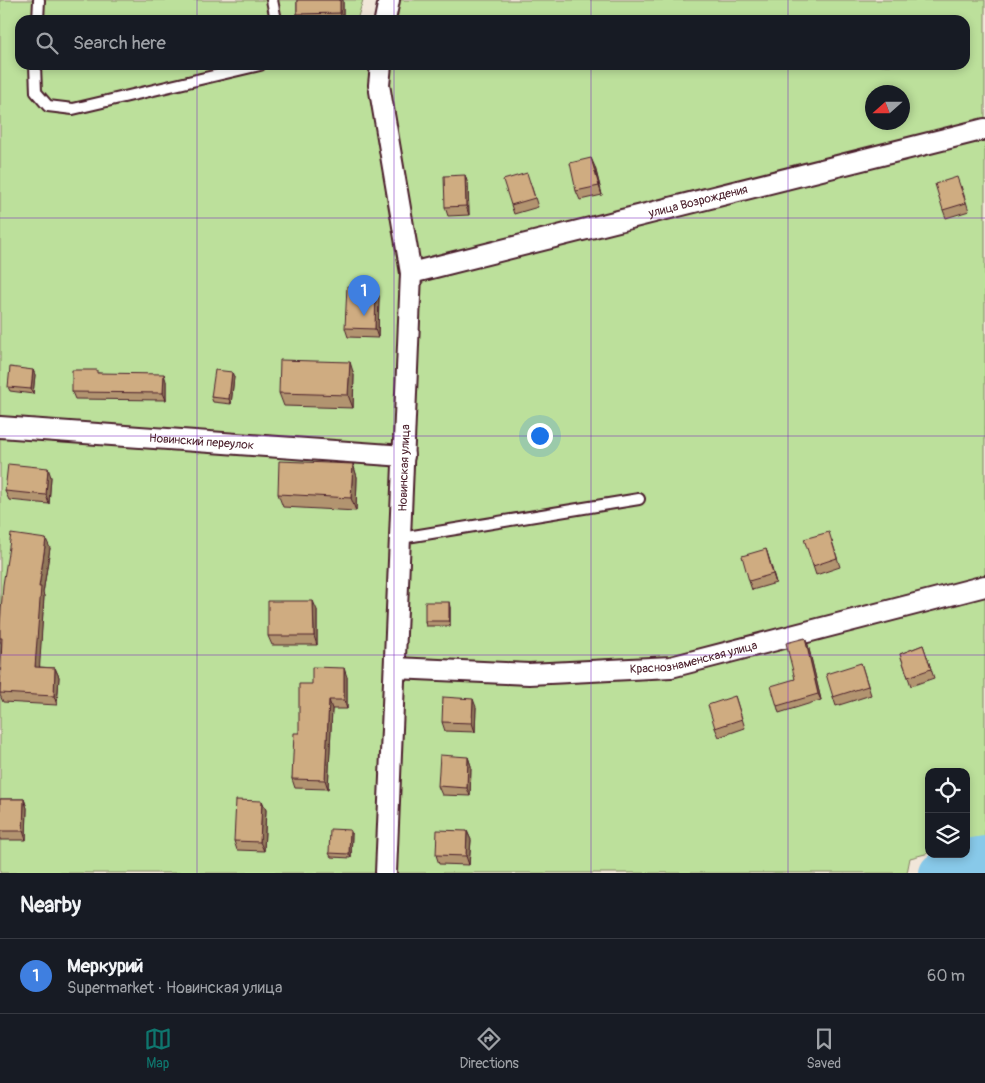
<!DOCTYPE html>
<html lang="en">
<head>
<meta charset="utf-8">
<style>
  body { margin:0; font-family:Pangolin,sans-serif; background:#20242c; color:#f1f3f6 }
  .controls { position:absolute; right:15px; bottom:15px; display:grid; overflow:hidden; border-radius:10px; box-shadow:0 2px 8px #0003 }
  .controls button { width:45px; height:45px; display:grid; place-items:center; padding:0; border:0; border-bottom:1px solid #363941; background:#171b24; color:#f1f3f6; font:25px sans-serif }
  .compass { position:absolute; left:865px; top:85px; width:45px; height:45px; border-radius:50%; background:#171b24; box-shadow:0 2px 8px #0003; rotate:249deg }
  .you { position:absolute; left:539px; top:435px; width:18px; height:18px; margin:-12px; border:4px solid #fff; border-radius:50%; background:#1a73e8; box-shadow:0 0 0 8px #1a73e833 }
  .badge { display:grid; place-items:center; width:32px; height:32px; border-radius:50%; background:#0f766e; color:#fff; font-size:16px; font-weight:700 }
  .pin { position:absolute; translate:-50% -41px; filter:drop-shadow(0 1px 2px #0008) }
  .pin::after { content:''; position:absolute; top:26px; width:18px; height:15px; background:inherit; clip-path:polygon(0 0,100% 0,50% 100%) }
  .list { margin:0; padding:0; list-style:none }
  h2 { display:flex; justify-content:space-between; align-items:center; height:65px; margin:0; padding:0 20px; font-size:21px }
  h2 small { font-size:16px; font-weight:400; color:#9ea1a6 }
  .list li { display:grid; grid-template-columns:32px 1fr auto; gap:15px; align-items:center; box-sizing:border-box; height:75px; padding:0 20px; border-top:1px solid #363941 }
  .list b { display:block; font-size:19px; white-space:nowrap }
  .list p { margin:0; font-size:16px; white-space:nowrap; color:#9ea1a6 }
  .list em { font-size:16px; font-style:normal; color:#9ea1a6 }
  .icon { flex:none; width:28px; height:28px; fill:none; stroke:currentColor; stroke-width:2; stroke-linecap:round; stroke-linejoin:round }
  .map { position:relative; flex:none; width:985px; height:873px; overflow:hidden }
  .search { position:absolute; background:#171b24; box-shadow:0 2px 8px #0003; left:15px; right:15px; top:15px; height:55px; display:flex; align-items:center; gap:12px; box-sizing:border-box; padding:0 18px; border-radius:15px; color:#9ea1a6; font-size:19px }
  .sheet { height:140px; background:#171b24 }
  nav { display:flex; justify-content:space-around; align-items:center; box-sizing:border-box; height:70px; border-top:1px solid #363941; background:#171b24; font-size:14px; color:#9ea1a6 }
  nav a { display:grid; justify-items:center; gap:2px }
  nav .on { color:#0f766e }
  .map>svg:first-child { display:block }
</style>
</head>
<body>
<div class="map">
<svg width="985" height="873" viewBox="0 0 985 873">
  <rect width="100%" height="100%" fill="#f1e6d9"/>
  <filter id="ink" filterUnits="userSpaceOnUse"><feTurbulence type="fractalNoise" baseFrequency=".02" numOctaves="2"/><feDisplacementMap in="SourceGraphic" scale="10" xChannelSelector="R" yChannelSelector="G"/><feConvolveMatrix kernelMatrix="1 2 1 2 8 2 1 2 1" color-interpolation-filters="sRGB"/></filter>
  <g filter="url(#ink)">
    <path fill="#bce09b" stroke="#838063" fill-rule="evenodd" d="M 0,0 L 363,0 L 357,20 L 20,20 L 20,65 L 965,65 L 965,20 L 386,20 L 389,0 L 985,0 L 985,838 L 966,843 L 966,772 L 929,772 L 929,853 L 910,858 L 907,873 L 0,873 ZM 872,92 L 902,92 L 902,122 L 872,122 Z"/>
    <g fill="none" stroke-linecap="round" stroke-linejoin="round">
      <path stroke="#88c9e9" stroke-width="40" d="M 939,873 L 961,860 L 985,856"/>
      <defs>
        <g id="service">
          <path d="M 272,0 L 276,20"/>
          <path d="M 38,20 L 39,0"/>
          <path d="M 35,65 L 36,92 L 48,106 L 73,109 L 260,65"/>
          <path d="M 401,538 L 639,499"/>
        </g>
        <g id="minor">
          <path d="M 385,20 L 389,0"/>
          <path d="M 381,65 L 379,85 L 411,273 L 386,873"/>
          <path id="s1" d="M 411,273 L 985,129"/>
          <path id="s2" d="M 0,427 L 404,456"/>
          <path id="s3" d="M 395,668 L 529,674 L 671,667 L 985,586"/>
        </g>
      </defs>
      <use href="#service" stroke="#4a1f2b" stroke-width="14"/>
      <use href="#minor" stroke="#4a1f2b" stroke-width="24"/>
      <use href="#service" stroke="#fff" stroke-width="10"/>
      <use href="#minor" stroke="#fff" stroke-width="20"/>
    </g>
    <g fill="#b2946f" stroke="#4a1f2b">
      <path d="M 297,0 L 343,0 L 343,20 L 299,20 L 297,14 Z"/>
      <path d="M 595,167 L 602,195 L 580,200 L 576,191 Z"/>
      <path d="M 530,182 L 538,207 L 514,214 L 511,205 Z"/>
      <path d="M 468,184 L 469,215 L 448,216 L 445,207 Z"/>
      <path d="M 961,186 L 969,211 L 946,218 L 943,210 Z"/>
      <path d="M 379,296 L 378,338 L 348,337 L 345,328 Z"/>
      <path d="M 33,370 L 35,375 L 33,394 L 10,391 L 8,387 Z"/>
      <path d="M 98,373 L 166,381 L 166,400 L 75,399 L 72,392 Z"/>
      <path d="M 354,375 L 353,408 L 284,406 L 279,393 Z"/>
      <path d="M 234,377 L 231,404 L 213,402 L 211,397 Z"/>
      <path d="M 353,464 L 357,477 L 356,511 L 283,507 L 278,494 Z"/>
      <path d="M 51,477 L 49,504 L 9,500 L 5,491 Z"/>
      <path d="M 832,541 L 840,567 L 816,575 L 813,566 Z"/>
      <path d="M 50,548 L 43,593 L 44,596 L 39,667 L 55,668 L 59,677 L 57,705 L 3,702 L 0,695 L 1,644 L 0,640 L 0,625 Z"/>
      <path d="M 766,549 L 776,583 L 752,590 L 749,581 Z"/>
      <path d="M 450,607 L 450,626 L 426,626 L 425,621 Z"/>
      <path d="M 317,610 L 317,645 L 272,645 L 268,636 Z"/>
      <path d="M 805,638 L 808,645 L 821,700 L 779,713 L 777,706 L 795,679 Z"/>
      <path d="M 923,645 L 934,678 L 911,686 L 900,654 Z"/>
      <path d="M 861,663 L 871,695 L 836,706 L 833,697 Z"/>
      <path d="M 347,677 L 347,709 L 332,709 L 328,789 L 295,788 L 292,779 L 299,733 L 312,684 Z"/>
      <path d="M 735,696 L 745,728 L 719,737 L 715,728 Z"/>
      <path d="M 476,707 L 475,732 L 445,731 L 442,722 Z"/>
      <path d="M 468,757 L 471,766 L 470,796 L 442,795 L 438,786 Z"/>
      <path d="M 0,799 L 24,799 L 27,808 L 26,840 L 0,840 Z"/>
      <path d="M 262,801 L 266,810 L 264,851 L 237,850 L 234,841 Z"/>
      <path d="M 350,830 L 352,834 L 351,858 L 331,857 L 329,853 Z"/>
      <path d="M 467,831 L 471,840 L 469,865 L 439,864 L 436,855 Z"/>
    </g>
    <g fill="#91785a" stroke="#4a1f2b">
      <path d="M 340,0 L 343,0 L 343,20 L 340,13 Z"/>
      <path d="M 591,158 L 595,167 L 602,195 L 599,186 Z"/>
      <path d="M 465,175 L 468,184 L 469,215 L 466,206 Z"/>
      <path d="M 376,288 L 379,296 L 378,338 L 375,329 Z"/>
      <path d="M 350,362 L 354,375 L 353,408 L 348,395 Z"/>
      <path d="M 33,370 L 35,375 L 33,394 L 31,389 Z"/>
      <path d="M 232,372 L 234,377 L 231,404 L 229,399 Z"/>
      <path d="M 164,374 L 166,381 L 166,400 L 163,393 Z"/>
      <path d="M 353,464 L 357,477 L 356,511 L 351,498 Z"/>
      <path d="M 48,468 L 51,477 L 49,504 L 46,495 Z"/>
      <path d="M 46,539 L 50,548 L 43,593 L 44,596 L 39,676 L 35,667 L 39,587 Z"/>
      <path d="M 766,549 L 769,558 L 776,583 L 773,574 Z"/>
      <path d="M 313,601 L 317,610 L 317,645 L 314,636 Z"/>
      <path d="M 449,602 L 450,607 L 450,626 L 449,621 Z"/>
      <path d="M 805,638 L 808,645 L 821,700 L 818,694 Z"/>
      <path d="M 55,668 L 59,677 L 57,705 L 54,696 Z"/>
      <path d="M 344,668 L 347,677 L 347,709 L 344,700 Z"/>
      <path d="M 473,699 L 476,707 L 475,732 L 472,723 Z"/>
      <path d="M 329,700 L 332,709 L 328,789 L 325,780 Z"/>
      <path d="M 468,757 L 471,766 L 470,796 L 467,788 Z"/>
      <path d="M 24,799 L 27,808 L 26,840 L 23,831 Z"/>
      <path d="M 262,801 L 266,810 L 264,851 L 260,842 Z"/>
      <path d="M 350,830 L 352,834 L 351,858 L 349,854 Z"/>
      <path d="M 467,831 L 471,840 L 469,865 L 466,856 Z"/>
    </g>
    <g fill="#cfac81" stroke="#4a1f2b">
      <path d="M 297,0 L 340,0 L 340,13 L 297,14 Z"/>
      <path d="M 591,158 L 599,186 L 576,191 L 570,163 Z"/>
      <path d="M 527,173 L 535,198 L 511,205 L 503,180 Z"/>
      <path d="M 465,175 L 466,206 L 445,207 L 444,176 Z"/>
      <path d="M 957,177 L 966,203 L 943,210 L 935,184 Z"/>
      <path d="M 347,286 L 376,288 L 375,329 L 345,328 Z"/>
      <path d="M 280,360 L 350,362 L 348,395 L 279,393 Z"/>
      <path d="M 10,367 L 33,370 L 31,389 L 8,387 Z"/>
      <path d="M 72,370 L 97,370 L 97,373 L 164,374 L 163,393 L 72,392 Z"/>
      <path d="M 215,370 L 232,372 L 229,399 L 211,397 Z"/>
      <path d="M 279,461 L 353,464 L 351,498 L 278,494 Z"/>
      <path d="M 8,464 L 48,468 L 46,495 L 5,491 Z"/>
      <path d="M 829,532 L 837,558 L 813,566 L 804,539 Z"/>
      <path d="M 11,534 L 46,539 L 39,587 L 41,587 L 35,667 L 55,668 L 54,696 L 0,693 L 2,638 L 0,638 L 0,625 L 3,585 Z"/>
      <path d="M 766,549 L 773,574 L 749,581 L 742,556 Z"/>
      <path d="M 268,601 L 313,601 L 314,636 L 268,636 Z"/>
      <rect x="425" y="602" width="24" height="19"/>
      <path d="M 805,638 L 818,694 L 777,706 L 771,686 L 795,679 L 786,643 Z"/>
      <path d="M 923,645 L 931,669 L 908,677 L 900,654 Z"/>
      <path d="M 861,663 L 868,686 L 833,697 L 826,674 Z"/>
      <path d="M 312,667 L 344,668 L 344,700 L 329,700 L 325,780 L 292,779 L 294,733 L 299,733 L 299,684 L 312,684 Z"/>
      <path d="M 735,696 L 742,719 L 715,728 L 708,705 Z"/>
      <path d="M 443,697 L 473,699 L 472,723 L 442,722 Z"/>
      <path d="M 440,755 L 468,757 L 467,788 L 438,786 Z"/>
      <path d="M 0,799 L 24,799 L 23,831 L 0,831 Z"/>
      <path d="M 236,800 L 262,801 L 260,842 L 234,841 Z"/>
      <path d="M 330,829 L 350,830 L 349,854 L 329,853 Z"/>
      <path d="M 437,830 L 467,831 L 466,856 L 436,855 Z"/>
    </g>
  </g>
  <path fill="none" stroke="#7b2cbf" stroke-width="1" stroke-opacity="0.55" d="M 197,0 L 197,20M 394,0 L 394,20M 591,0 L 591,20M 788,0 L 788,20M 197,65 L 197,873M 394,65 L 394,873M 591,65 L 591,873M 788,65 L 788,873M 0,218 L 985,218M 0,436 L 985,436M 0,655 L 985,655"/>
  <g text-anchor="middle" stroke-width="4" stroke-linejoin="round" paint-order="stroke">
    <g font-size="12" fill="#4a1f2b" stroke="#fff">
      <text dy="4" stroke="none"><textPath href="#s1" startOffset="296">улица Возрождения</textPath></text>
      <text dy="4" stroke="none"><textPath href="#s2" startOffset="202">Новинский переулок</textPath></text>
      <text transform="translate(404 468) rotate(-88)" y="4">Новинская улица</text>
      <text dy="4" stroke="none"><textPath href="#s3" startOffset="300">Краснознаменская улица</textPath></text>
    </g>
  </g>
</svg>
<div class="controls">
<button><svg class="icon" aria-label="locate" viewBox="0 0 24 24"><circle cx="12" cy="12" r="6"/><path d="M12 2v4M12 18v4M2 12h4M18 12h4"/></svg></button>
<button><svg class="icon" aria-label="layers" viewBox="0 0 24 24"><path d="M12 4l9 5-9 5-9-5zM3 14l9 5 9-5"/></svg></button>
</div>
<svg class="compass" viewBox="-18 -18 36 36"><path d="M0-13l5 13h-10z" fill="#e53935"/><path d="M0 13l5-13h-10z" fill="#9ea1a6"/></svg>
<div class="you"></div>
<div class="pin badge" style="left:364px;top:316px;background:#3f7fe0">1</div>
<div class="search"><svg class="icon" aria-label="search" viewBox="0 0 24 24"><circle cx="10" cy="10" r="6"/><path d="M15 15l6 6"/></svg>Search here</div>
</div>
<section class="sheet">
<h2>Nearby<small></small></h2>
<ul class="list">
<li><span class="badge" style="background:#3f7fe0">1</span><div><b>Меркурий</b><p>Supermarket · Новинская улица</p></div><em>60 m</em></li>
</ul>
</section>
<nav>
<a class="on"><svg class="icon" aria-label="map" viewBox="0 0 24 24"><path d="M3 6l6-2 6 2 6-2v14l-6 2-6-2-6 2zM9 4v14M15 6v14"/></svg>Map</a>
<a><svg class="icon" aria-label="directions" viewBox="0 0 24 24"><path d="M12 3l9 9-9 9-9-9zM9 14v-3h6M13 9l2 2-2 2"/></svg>Directions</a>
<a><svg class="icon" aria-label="saved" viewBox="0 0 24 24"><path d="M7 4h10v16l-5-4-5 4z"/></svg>Saved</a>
</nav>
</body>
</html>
